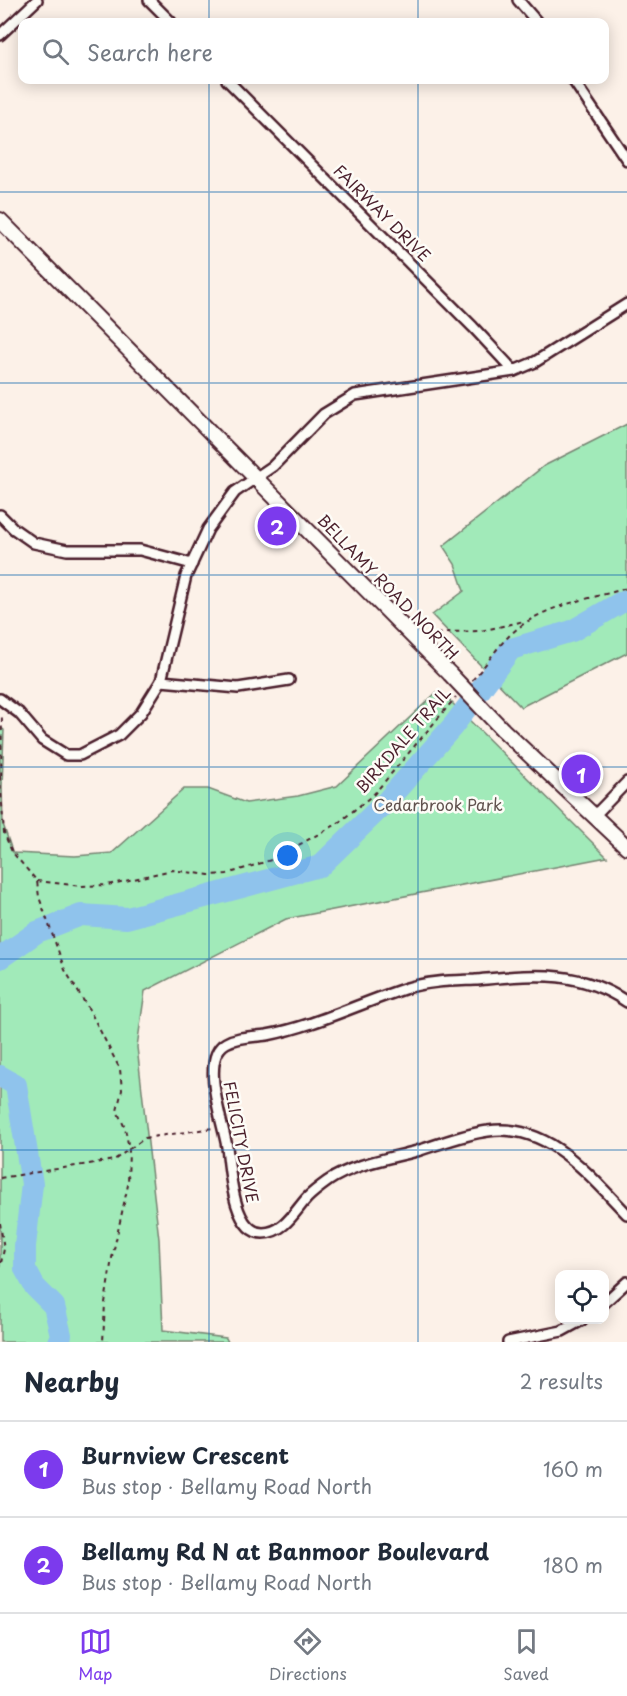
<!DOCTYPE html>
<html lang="en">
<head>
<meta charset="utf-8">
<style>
  body { margin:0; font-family:"Playpen Sans",sans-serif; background:#f2f2f3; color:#1f2937 }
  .controls { position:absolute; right:18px; bottom:18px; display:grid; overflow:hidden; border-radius:12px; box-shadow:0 3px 15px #0003 }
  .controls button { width:54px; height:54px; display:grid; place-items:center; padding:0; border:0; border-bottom:2px solid #e0e1e3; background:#fff; color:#1f2937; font:30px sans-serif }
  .you { position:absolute; left:288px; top:856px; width:21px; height:21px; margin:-15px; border:4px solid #fff; border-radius:50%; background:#1a73e8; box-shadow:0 0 0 9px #1a73e833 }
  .badge { display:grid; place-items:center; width:39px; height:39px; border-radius:50%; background:#7c3aed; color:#fff; font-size:20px; font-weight:700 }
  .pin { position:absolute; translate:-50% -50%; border:3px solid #fff; box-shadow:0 2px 6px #0006 }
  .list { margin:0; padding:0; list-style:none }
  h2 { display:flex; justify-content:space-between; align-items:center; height:78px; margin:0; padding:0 24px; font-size:26px }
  h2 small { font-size:20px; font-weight:400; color:#747a83 }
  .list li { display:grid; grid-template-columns:39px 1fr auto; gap:18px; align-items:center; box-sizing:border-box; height:96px; padding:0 24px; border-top:2px solid #e0e1e3 }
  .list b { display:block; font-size:22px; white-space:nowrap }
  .list p { margin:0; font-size:20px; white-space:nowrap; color:#747a83 }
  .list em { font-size:20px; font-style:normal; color:#747a83 }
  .icon { flex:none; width:33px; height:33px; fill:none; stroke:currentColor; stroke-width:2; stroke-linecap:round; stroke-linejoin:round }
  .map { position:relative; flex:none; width:627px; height:1342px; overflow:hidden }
  .search { position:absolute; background:#fff; box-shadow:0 3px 15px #0003; left:18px; right:18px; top:18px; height:66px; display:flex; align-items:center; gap:15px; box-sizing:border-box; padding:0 21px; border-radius:12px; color:#747a83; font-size:22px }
  .sheet { height:270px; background:#fff }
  nav { display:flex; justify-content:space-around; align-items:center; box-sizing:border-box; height:84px; border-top:2px solid #e0e1e3; background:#fff; font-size:16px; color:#747a83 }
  nav a { display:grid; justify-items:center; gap:3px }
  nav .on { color:#7c3aed }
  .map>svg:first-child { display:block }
</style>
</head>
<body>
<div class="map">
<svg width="627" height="1342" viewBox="0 0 627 1342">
  <rect width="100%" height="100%" fill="#fcf1e8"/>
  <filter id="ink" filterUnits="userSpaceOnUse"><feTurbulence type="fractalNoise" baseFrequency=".0167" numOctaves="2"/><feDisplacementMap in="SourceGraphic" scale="12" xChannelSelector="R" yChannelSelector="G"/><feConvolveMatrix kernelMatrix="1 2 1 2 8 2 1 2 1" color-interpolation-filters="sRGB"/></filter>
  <g filter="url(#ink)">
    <g fill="#a1eab9" stroke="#768472" stroke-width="1.5">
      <path d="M 627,424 L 627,653 L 521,707 L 432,615 L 464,591 L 455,564 L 443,546 L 544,466 Z"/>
      <path d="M 439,690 L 607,857 L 286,919 L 145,991 L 137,1047 L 159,1239 L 163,1330 L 226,1338 L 228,1342 L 0,1342 L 0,727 L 4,730 L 2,787 L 3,824 L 12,851 L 14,853 L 75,856 L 112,853 L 184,789 L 208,789 L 246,803 L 298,796 L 337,786 Z"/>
    </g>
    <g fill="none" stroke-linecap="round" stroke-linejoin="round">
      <g stroke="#8fc3ec" stroke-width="22">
        <path d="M 0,958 L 37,932 L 81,915 L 127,918 L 320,866 L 385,803 L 453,726 L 511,649 L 572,631 L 620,603 L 627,601"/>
        <path d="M 0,1076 L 16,1085 L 32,1184 L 25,1246 L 25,1269 L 35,1287 L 54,1306 L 61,1335 L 58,1342"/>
      </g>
      <defs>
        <g id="street">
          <path d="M 149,0 L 171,22"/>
          <path d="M 518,0 L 537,22"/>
          <path d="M 0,35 L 37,0"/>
          <path d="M 227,80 L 473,327 L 514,371"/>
          <path d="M 573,80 L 627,160"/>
          <path d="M 0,515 L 14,529 L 34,543 L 67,550 L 140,550 L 192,564"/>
          <path d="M 161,681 L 238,688 L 289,680"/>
          <path d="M 0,699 L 19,713 L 42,740 L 66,755 L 80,755 L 119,735 L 141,713 L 161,681 L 186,576 L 208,529 L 235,492 L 273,466 L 324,414 L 355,395 L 514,371 L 535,362 L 627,304"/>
          <path d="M 595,815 L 627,782"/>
          <path d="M 627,1002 C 576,968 532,975 475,980 C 452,981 429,981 407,988 C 360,1003 315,1026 267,1035 C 253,1037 238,1036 226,1043 C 199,1058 223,1122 227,1147 C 230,1170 233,1233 263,1233 C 284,1233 295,1211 307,1198 C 313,1192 321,1186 328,1181 C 353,1164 387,1159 417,1151 C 440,1144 464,1134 488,1131 C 548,1122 590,1176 627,1214"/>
          <path d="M 604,1303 L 627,1282"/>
          <path d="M 508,1342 L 562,1331 L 582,1320"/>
        </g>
        <g id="secondary">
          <path d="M 0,220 L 450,674"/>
          <path d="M 502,729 L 627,847"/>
        </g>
      </defs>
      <use href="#street" stroke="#4a1f2b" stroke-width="14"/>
      <use href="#secondary" stroke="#4a1f2b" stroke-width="18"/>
      <g stroke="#4a1f2b" stroke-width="2" stroke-dasharray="4.5 4.5" stroke-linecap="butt">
        <path d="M 437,634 L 448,632 L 481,631 L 524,621"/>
        <path d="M 472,680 C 485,667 496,648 508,637 C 541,604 585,601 627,588"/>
        <path d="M 0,776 L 4,833 L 12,852 L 37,881 L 39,897 L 65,970 L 91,1013 L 120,1069 L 122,1090 L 117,1111 L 125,1128 L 129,1149 L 128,1185 L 112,1258 L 105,1303 L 103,1342"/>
        <path d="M 1,776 L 2,713"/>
        <path d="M 37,881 L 82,886 L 108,885 L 172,870 L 209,875 L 227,874 L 271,860 L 337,824 L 374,794 L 456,697"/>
        <path d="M 0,1178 L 114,1160 L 145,1138 L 213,1128"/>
        <path d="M 0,1223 L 4,1249 L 0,1268"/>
      </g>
      <use href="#street" stroke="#fdfcf7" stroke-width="9"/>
      <use href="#secondary" stroke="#fdfcf7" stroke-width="14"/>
      <defs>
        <path id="secondary-bridge" d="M 450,674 L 502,729"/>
      </defs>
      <use href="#secondary-bridge" stroke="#4a1f2b" stroke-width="18" stroke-linecap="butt"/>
      <use href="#secondary-bridge" stroke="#fdfcf7" stroke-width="14"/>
    </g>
  </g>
  <path fill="none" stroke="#1f6fb2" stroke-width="1.5" stroke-opacity="0.55" d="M 209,0 L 209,22M 418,0 L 418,22M 209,80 L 209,1342M 418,80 L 418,1342M 0,192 L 627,192M 0,383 L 627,383M 0,575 L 627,575M 0,767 L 627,767M 0,959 L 627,959M 0,1150 L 627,1150"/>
  <g text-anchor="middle" stroke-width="5" stroke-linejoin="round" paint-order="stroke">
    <g font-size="16" fill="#4a1f2b" stroke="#fdfcf7">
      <text transform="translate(382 213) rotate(45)" y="6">FAIRWAY DRIVE</text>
      <text transform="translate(388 587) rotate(46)" y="6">BELLAMY ROAD NORTH</text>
      <text transform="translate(403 740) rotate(-49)" y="6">BIRKDALE TRAIL</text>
      <text transform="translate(241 1142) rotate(79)" y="6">FELICITY DRIVE</text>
    </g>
    <g font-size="16" fill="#60524e" stroke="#fdfcf7">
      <text x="438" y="811">Cedarbrook Park</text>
    </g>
  </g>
</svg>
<div class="controls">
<button><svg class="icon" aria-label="locate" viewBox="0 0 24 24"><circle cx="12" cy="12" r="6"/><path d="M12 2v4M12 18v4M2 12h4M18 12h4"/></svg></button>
</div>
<div class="you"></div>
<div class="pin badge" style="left:581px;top:774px">1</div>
<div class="pin badge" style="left:277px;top:526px">2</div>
<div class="search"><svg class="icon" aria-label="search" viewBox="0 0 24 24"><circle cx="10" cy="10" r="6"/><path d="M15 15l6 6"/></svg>Search here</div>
</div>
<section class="sheet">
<h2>Nearby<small>2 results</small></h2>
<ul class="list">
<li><span class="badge">1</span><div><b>Burnview Crescent</b><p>Bus stop · Bellamy Road North</p></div><em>160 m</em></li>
<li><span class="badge">2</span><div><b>Bellamy Rd N at Banmoor Boulevard</b><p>Bus stop · Bellamy Road North</p></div><em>180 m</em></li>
</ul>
</section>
<nav>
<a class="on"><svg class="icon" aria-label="map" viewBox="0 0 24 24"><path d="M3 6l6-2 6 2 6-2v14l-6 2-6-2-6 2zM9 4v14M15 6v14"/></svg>Map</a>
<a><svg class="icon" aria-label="directions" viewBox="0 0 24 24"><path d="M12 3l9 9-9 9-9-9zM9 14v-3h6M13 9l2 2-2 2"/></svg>Directions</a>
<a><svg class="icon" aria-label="saved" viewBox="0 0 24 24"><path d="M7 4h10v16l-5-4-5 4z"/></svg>Saved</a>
</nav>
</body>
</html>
